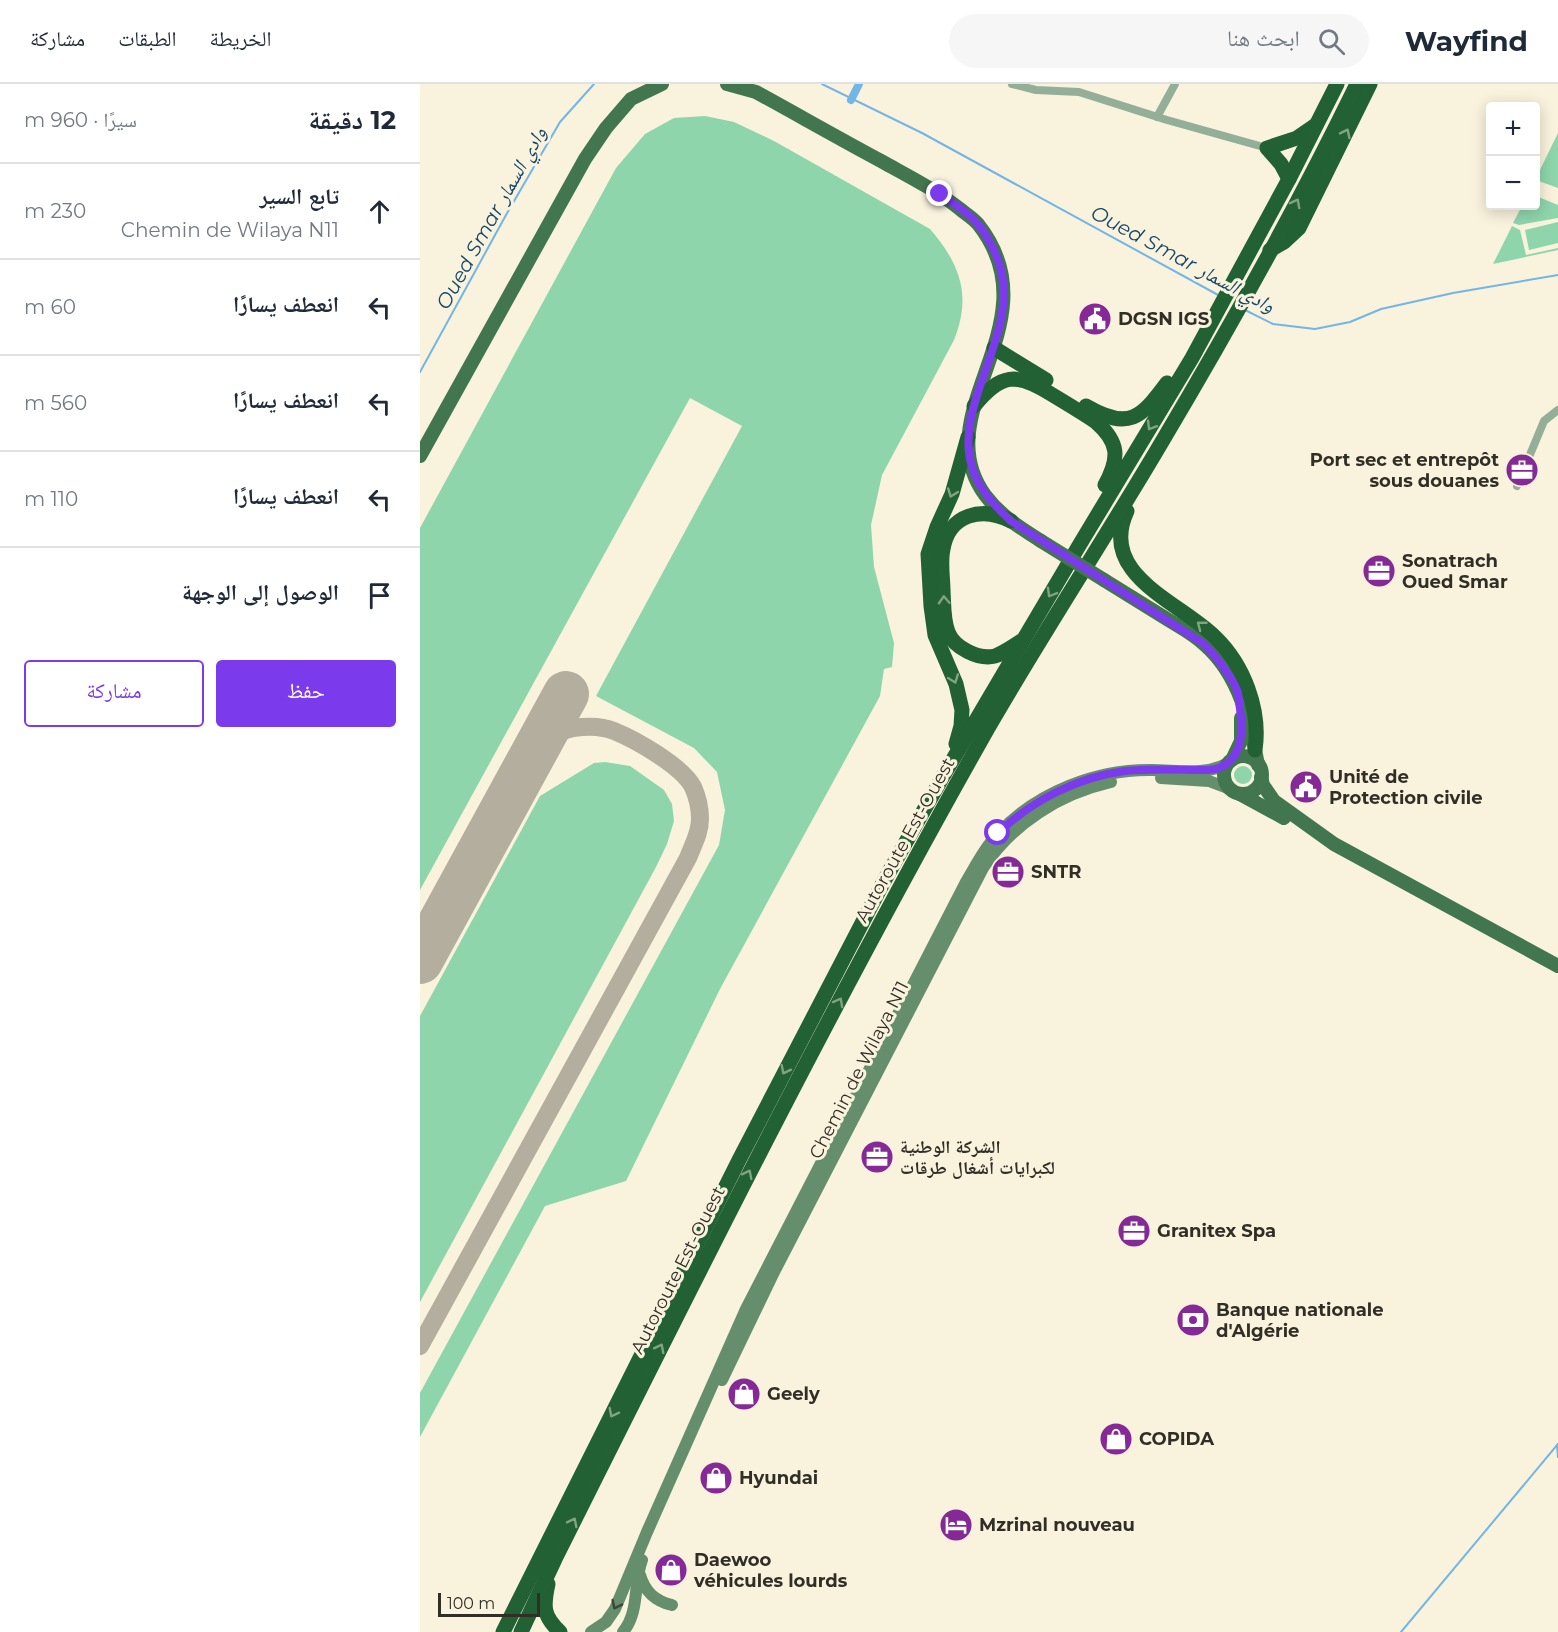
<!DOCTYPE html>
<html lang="ar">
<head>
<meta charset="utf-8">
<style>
  body { margin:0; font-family:Montserrat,"Noto Naskh Arabic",sans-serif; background:#f6f6f7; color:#1f2937; direction:rtl }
  .controls { position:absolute; right:18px; top:18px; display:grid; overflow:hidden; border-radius:6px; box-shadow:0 3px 15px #0003 }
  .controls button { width:54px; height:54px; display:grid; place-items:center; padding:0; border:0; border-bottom:2px solid #e0e1e3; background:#fff; color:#1f2937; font:30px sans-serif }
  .scale { position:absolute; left:18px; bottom:15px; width:102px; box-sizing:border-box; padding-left:6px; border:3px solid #312e26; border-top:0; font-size:16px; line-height:21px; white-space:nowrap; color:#312e26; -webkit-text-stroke:4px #f9f2dd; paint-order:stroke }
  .stop { position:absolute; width:18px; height:18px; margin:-14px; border:4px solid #7c3aed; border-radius:50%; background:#fff }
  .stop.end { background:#7c3aed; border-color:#fff; box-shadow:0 2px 6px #0008 }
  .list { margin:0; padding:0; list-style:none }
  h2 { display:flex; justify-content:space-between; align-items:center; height:78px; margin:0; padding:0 24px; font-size:26px }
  h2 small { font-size:20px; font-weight:400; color:#747a83 }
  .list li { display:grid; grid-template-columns:39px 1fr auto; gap:18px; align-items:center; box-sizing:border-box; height:96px; padding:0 24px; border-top:2px solid #e0e1e3 }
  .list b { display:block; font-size:22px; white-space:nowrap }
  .list p { margin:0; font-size:20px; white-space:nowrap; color:#747a83 }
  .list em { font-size:20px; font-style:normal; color:#747a83 }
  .actions { display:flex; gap:12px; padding:18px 24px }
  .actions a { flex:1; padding:14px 0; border:2px solid #7c3aed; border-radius:6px; text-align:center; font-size:21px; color:#7c3aed }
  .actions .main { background:#7c3aed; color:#fff }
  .icon { flex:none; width:33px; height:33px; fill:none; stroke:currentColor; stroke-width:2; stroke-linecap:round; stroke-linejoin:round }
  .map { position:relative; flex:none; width:1138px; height:1548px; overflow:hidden; direction:ltr }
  header { display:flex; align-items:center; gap:36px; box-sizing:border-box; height:84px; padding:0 30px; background:#fff; border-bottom:2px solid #e0e1e3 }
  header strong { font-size:28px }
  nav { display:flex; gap:33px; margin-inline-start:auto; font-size:21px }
  .search { width:420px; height:54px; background:#f6f6f7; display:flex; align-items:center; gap:15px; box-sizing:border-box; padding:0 21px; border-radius:33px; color:#747a83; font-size:22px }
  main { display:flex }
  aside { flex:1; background:#fff }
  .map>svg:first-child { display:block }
</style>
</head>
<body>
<header>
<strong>Wayfind</strong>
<div class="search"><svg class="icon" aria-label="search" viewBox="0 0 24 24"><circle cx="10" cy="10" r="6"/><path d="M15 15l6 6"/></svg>ابحث هنا</div>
<nav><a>الخريطة</a><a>الطبقات</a><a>مشاركة</a></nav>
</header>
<main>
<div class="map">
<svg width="1138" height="1548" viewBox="0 0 1138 1548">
  <rect width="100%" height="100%" fill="#f9f2dd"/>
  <g fill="#8ed5ac">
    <path d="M 285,32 L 314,38 L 354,57 L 510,145 C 540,180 552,211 534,256 L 462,391 L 451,441 L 454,483 L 474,559 L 472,583 L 464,585 L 460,612 L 300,905 L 206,1097 L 125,1122 L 0,1353 L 0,1309 L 299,761 L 305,726 L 297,688 L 274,664 L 176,612 L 322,342 L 270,314 L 0,806 L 0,444 L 196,84 L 225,50 L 254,34 Z"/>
    <path d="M 1138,49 L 1138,104 L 1116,96 L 1116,94 Z"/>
    <path d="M 1116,112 L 1138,121 L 1138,134 L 1099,141 L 1093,139 L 1102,122 L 1116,122 Z"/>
    <path d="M 1138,138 L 1138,159 L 1109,166 L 1105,146 Z"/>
    <path d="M 1092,142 L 1100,146 L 1106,171 L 1138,164 L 1138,166 L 1073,180 Z"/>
    <path d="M 185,678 L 210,682 L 244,706 L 252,720 L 254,737 L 247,760 L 236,783 L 0,1218 L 0,932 L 120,712 L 174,679 Z"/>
    <circle cx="823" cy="691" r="9"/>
  </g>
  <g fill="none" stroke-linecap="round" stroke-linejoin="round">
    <g stroke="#72b5e7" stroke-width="2">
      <path d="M 402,0 L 502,49 L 800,212"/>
      <path d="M 825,226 L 853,240 L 895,245 L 930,238 L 961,225 L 1033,209 L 1138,191"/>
      <path d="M 0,288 L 86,131 L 140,38 L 174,0"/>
      <path d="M 1137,1361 L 1138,1373"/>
      <path d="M 981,1548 L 1138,1360"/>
    </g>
    <path stroke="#72b5e7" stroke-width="8" d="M 431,16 L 439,0"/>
    <path stroke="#b4ae9e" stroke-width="18" d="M 0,1262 L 268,774 C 273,761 280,749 280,735 C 280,725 277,712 273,703 C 262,682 216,656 194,647 C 182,642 166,642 153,644 C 135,647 124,659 112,672"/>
    <path stroke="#b4ae9e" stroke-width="46" d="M 0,877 L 146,610"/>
    <g stroke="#94af98" stroke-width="8">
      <path d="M 592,0 L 616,6 L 659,8 L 747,36 L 847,64"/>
      <path d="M 737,33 L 755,0"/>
      <path d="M 1097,402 L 1124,337 L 1138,326"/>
    </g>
    <g stroke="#658e6d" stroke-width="12">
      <path d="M 741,694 L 789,697 L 810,705"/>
      <path d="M 302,1296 L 354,1188 L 563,784 C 593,739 639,710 691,698"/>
      <path d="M 220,1491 C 225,1508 235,1517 252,1521"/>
      <path d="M 171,1548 L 186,1538 L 195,1525 L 227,1448 L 326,1225 L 546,798 C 556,781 565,763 579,749 C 617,708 677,685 732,686 C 757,686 786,692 808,679"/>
      <path d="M 203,1548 C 220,1527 213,1500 222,1476"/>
    </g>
    <g stroke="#42764e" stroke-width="14">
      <path d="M 307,0 L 336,8 C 378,31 420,55 463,78 C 490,93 516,106 540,125 C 546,130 553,134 558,140 C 636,239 504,327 565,411 C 580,431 600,444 621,457"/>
      <path d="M 0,372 L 165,75 L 186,44 L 211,15 L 242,0"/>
      <path d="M 684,496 C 705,509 726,522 747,535 C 760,543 774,550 785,561 C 819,591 830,638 838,681"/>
      <circle cx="823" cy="691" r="19"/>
      <path d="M 812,676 L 821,657 L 821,634"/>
      <path d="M 841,693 L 843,701 L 854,717 L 914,760 L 1138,882"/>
      <path d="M 820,710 L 864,734"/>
    </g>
    <g stroke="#216133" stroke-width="15">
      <path d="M 869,95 L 861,80 L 847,64 L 877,54 L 896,41"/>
      <path d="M 850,166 L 864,158 L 879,144 L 950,0"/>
      <path d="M 574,264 L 626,296"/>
      <path d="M 554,322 C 581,289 596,288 631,310 C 646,319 661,328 676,338 C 699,358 700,374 685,401"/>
      <path d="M 666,322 C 709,347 721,334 747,299"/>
      <path d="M 707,427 C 677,491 760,518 795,553 C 824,581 841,626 835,666"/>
      <path d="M 591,437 C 562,422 529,430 523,465 C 520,478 523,494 523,507 C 524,521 523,535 528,548 C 534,564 559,576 575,572 C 584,569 595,561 603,556"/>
      <path d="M 536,660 L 541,642 L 542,626 L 536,600 L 515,551 L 511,522 L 508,470 L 517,443 L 532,410 L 548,353"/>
      <path d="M 128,1500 C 123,1523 123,1532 140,1548"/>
      <path d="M 83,1548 L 319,1076 L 464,797 L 522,694 L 660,460 L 772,274 L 869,95 L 917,0"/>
      <path d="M 101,1548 L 135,1475 C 275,1195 414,916 568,644 C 624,547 686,453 743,356 C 812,240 878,121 937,0"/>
    </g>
    <path stroke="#42764e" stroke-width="14" d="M 621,457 L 684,496"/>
  </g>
  <defs><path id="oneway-chevron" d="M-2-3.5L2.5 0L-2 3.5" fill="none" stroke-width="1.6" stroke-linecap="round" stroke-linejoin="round" transform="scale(1.5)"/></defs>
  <g stroke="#82a280">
    <use href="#oneway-chevron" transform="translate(926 49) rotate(-64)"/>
    <use href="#oneway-chevron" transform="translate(876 119) rotate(-62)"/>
    <use href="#oneway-chevron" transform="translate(731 342) rotate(121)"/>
    <use href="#oneway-chevron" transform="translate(532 409) rotate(110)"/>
    <use href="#oneway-chevron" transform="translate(631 509) rotate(120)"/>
    <use href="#oneway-chevron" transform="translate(524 516) rotate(-93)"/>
    <use href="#oneway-chevron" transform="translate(781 541) rotate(-142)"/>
    <use href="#oneway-chevron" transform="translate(534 595) rotate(70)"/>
    <use href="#oneway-chevron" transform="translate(419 918) rotate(-61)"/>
    <use href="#oneway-chevron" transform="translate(365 986) rotate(117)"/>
    <use href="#oneway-chevron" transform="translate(328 1090) rotate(-63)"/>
    <use href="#oneway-chevron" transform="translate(240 1264) rotate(-63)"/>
    <use href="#oneway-chevron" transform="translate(193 1329) rotate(117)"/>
    <use href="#oneway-chevron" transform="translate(153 1438) rotate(-63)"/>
  </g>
  <use stroke="#3e4638" href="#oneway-chevron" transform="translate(196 1521) rotate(116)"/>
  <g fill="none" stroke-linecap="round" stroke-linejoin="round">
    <path stroke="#7c3aed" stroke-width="8" d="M 520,110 C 532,119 546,127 556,138 C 567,150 575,167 580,182 C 600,254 530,321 553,386 C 560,407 575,422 591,437 L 784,560 C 797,574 809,588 817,606 C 819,612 819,618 820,625 C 824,651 821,684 788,686 C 761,686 732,684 705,687 C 657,693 612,717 578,749"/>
  </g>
  <defs>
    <symbol id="civic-disc" viewBox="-11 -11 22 22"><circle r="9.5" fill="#842995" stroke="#f9f2dd"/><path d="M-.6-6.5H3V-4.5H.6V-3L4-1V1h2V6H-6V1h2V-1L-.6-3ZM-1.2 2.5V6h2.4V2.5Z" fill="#fff"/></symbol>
    <symbol id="office-disc" viewBox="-11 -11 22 22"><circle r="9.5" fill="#842995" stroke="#f9f2dd"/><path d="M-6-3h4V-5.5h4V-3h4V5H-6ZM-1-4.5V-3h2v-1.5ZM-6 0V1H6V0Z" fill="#fff"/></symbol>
    <symbol id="bank-disc" viewBox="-11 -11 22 22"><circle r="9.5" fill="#842995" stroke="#f9f2dd"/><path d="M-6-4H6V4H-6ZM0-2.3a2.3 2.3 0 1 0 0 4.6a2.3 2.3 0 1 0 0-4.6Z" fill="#fff"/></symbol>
    <symbol id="shop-disc" viewBox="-11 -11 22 22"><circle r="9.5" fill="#842995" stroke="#f9f2dd"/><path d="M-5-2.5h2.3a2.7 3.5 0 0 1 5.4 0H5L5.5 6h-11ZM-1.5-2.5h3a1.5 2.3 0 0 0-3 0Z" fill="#fff"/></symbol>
    <symbol id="hotel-disc" viewBox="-11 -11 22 22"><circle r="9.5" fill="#842995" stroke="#f9f2dd"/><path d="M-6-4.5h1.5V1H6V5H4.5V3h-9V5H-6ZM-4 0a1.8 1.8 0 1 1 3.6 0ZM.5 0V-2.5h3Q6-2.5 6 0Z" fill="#fff"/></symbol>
  </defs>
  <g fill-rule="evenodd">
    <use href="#civic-disc" x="656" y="216" width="38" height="38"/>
    <use href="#office-disc" x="1083" y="367" width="38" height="38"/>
    <use href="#office-disc" x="940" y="468" width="38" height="38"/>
    <use href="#civic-disc" x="867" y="684" width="38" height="38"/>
    <use href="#office-disc" x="569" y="769" width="38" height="38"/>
    <use href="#office-disc" x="438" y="1054" width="38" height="38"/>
    <use href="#office-disc" x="695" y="1128" width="38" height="38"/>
    <use href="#bank-disc" x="754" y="1217" width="38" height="38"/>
    <use href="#shop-disc" x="305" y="1291" width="38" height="38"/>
    <use href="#shop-disc" x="677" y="1336" width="38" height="38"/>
    <use href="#shop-disc" x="277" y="1375" width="38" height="38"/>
    <use href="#hotel-disc" x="517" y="1422" width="38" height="38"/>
    <use href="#shop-disc" x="232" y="1467" width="38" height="38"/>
  </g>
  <g text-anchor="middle" stroke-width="6" stroke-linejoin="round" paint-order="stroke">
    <g font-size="18" font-weight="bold" fill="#312e26" stroke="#f9f2dd" text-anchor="start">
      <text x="698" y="241">DGSN IGS</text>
      <text x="1079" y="382" text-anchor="end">Port sec et entrepôt<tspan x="1079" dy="21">sous douanes</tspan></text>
      <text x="982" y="483">Sonatrach<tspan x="982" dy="21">Oued Smar</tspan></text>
      <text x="909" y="699">Unité de<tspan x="909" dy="21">Protection civile</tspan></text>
      <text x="611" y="794">SNTR</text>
      <text x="480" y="1069">الشركة الوطنية<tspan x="480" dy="21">لكبرايات أشغال طرقات</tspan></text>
      <text x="737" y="1153">Granitex Spa</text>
      <text x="796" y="1232">Banque nationale<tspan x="796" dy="21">d'Algérie</tspan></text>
      <text x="347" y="1316">Geely</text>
      <text x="719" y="1361">COPIDA</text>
      <text x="319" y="1400">Hyundai</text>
      <text x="559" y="1447">Mzrinal nouveau</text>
      <text x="274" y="1482">Daewoo<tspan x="274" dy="21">véhicules lourds</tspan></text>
    </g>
    <g font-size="18" fill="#312e26" stroke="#f9f2dd">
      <text transform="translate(485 756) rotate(-61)" y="6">Autoroute Est-Ouest</text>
      <text transform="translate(439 986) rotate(-63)" y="6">Chemin de Wilaya N11</text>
      <text transform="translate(258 1186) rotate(-63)" y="6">Autoroute Est-Ouest</text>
    </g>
    <g font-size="20" font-style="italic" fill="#154769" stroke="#f9f2dd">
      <text transform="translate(71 134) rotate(-61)" y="7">Oued Smar وادي السمار</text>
      <text transform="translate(763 175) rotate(28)" y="7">Oued Smar وادي السمار</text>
    </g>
  </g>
</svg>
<div class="controls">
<button>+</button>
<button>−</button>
</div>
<div class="scale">100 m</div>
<div class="stop" style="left:578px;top:749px"></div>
<div class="stop end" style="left:520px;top:110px"></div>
</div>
<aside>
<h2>12 دقيقة<small>سيرًا · 960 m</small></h2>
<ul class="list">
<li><svg class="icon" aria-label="ahead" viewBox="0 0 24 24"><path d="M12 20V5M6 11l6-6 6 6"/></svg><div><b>تابع السير</b><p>Chemin de Wilaya N11</p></div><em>230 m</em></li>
<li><svg class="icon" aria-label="left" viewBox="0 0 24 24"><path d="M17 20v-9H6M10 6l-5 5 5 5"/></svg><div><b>انعطف يسارًا</b></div><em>60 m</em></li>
<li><svg class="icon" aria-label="left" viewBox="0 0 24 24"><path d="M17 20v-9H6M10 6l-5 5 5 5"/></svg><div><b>انعطف يسارًا</b></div><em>560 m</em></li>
<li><svg class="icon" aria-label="left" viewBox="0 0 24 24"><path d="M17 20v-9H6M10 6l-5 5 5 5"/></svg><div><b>انعطف يسارًا</b></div><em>110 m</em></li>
<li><svg class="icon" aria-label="arrive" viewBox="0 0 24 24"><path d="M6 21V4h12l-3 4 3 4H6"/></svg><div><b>الوصول إلى الوجهة</b></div></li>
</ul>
<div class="actions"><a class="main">حفظ</a><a>مشاركة</a></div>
</aside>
</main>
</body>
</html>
